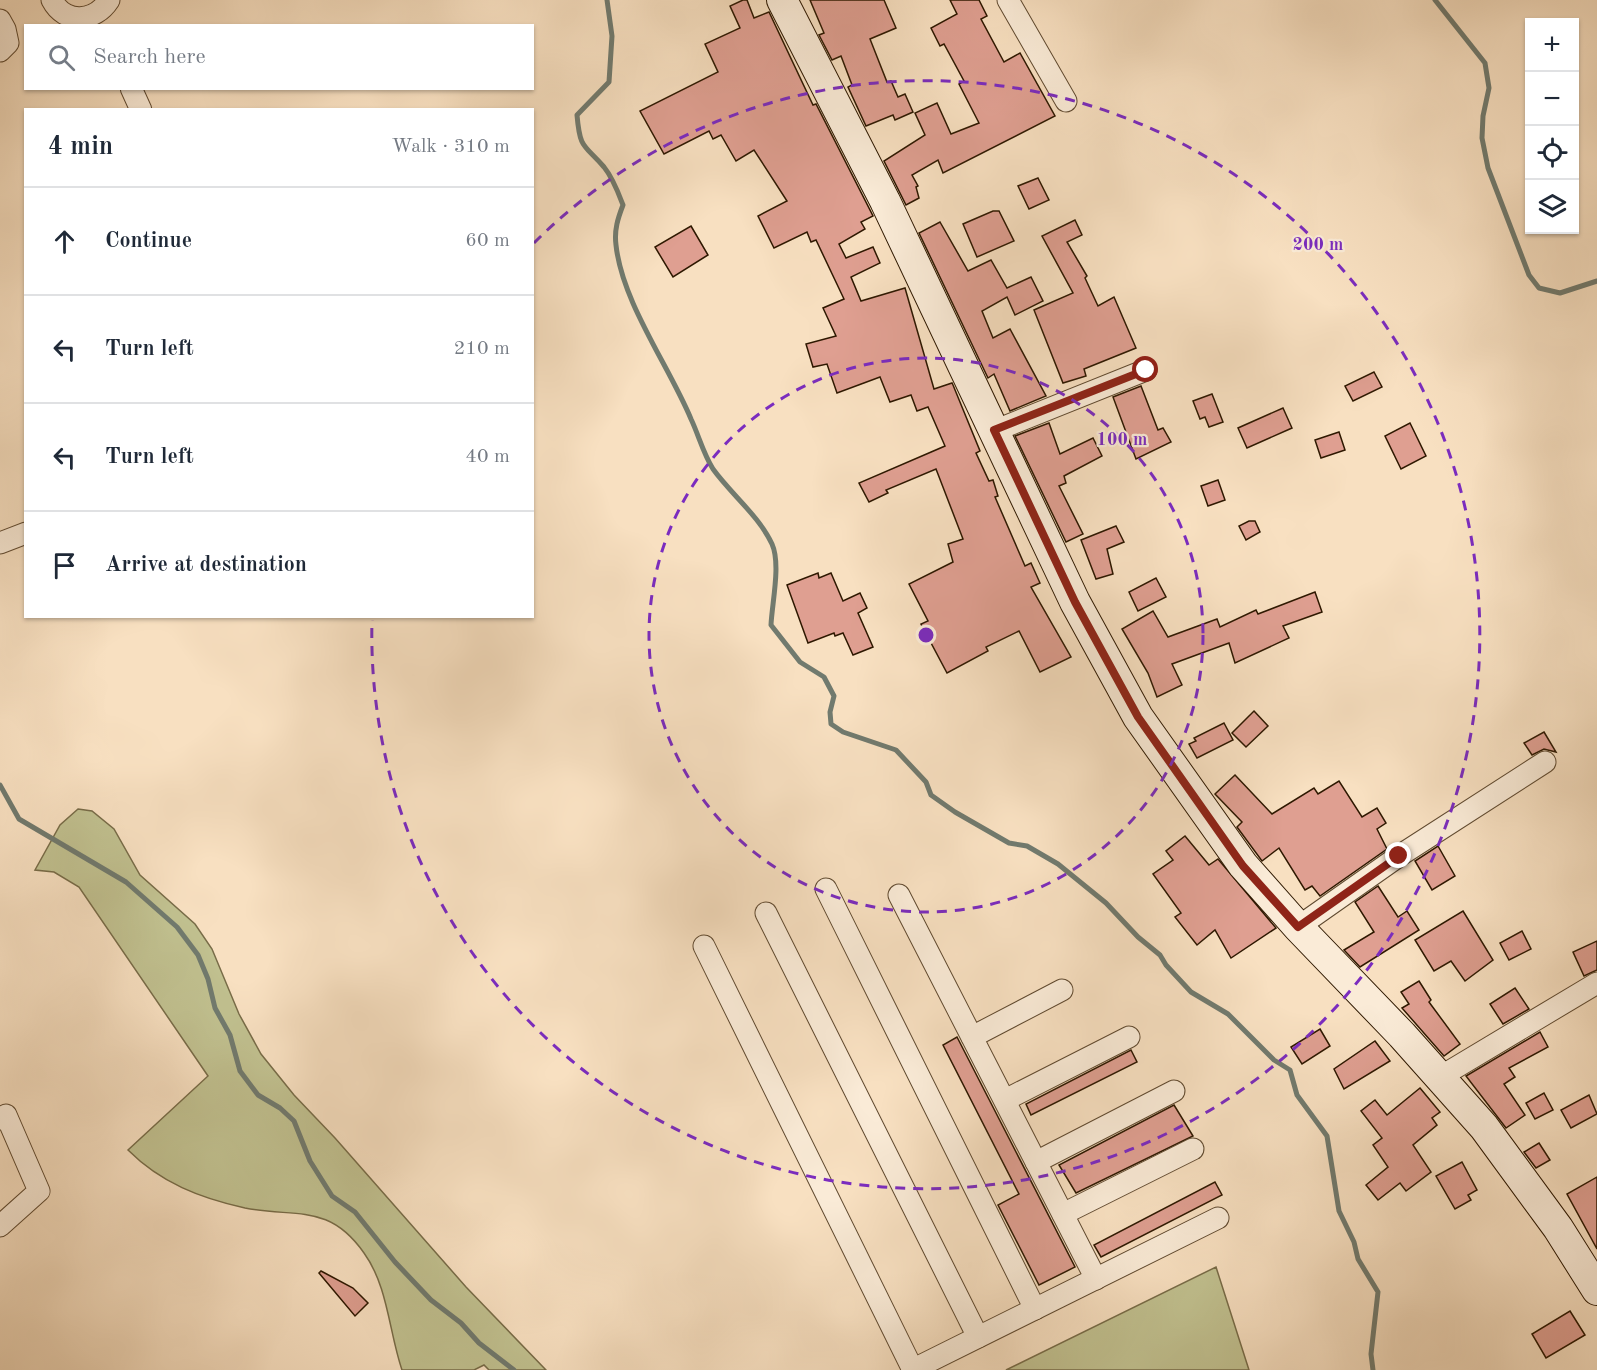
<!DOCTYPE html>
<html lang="en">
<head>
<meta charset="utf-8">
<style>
  body { margin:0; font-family:"Old Standard TT",serif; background:#f2f2f3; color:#1f2937 }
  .controls { position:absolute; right:18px; top:18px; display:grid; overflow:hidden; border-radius:0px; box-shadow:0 2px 4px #0004 }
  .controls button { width:54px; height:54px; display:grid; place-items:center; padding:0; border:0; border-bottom:2px solid #e0e1e3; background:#fff; color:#1f2937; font:30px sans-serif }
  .stop { position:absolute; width:18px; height:18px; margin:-14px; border:4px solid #8f2418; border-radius:50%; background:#fff }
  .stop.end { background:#8f2418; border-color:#fff; box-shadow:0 2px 6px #0008 }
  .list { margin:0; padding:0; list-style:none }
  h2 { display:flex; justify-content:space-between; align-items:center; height:78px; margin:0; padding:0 24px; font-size:26px }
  h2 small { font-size:20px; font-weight:400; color:#747a83 }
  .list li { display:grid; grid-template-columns:39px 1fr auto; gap:18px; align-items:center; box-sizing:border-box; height:108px; padding:0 24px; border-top:2px solid #e0e1e3 }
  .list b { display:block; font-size:22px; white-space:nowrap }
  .list em { font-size:20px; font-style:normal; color:#747a83 }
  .icon { flex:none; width:33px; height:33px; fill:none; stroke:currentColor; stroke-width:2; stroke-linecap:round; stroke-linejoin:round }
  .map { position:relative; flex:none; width:1597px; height:1370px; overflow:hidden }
  .search { position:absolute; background:#fff; box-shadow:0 2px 4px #0004; left:24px; top:24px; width:510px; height:66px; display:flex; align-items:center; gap:15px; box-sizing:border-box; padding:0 21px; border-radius:0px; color:#747a83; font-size:22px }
  .panel { position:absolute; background:#fff; box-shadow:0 2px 4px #0004; left:24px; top:108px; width:510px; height:510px; border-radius:0px }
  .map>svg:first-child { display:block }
</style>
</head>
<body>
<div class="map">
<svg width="1597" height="1370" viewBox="0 0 1597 1370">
  <rect width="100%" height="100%" fill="#f8e0c1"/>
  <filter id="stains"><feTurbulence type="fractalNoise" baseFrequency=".00333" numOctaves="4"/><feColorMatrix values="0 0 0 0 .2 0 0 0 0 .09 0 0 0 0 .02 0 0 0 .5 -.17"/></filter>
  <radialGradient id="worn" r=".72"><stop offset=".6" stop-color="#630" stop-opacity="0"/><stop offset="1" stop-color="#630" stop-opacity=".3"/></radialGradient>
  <g fill="#c1c190" stroke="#786c48" stroke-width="1.5">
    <path d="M 78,809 L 92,811 L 114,829 L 140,875 L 195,924 L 212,949 L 239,1014 L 261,1054 L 294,1095 L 335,1138 L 466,1287 L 546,1370 L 489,1370 L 484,1365 L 474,1370 L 402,1370 C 389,1332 388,1286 364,1253 C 329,1203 297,1218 245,1208 C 200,1198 161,1183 128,1150 L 208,1076 L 79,887 L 54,872 L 35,870 L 60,825 Z"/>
    <path d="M 1216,1267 L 1249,1370 L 1006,1370 Z"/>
  </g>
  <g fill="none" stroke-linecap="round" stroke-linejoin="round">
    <g stroke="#717a6e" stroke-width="5">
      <path d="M 607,0 L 612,36 L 609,82 L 577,115 C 580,150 584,144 604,167 C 613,178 618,192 623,205 C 618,218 614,230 616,245 C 622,302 669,366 691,419 C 699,436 703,453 713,469 C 731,494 759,516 772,544 C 781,564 772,603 771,625 L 800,662 L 824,677 L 834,696 L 830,712 L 831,724 L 843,732 L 896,750 L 926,782 L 931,795 L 955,812 L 1009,843 L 1027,846 L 1058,864 L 1106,903 L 1138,937 L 1160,955 L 1166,965 L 1191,992 L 1228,1014 L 1274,1060 L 1290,1070 L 1297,1095 L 1327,1136 L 1339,1211 L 1354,1242 L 1358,1259 L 1378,1292 L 1371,1354 L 1373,1370"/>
      <path d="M 1435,0 L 1485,63 L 1489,88 L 1483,116 L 1482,138 L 1488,168 L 1529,275 L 1539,288 L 1560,293 L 1597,281"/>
      <path d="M 0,785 L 19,819 L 126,882 L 177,927 L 198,955 L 208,979 L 215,1008 L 230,1035 L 240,1071 L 258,1095 L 280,1108 L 294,1121 L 310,1161 L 332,1196 L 355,1212 L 395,1262 L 431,1300 L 461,1323 L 479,1343 L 514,1370"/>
    </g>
  </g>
  <g fill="#df9f91" stroke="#2e1800" stroke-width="1.5">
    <path d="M 743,0 L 747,0 L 754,18 L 769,12 L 813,105 L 816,104 L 873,216 L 861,222 L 865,229 L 839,244 L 846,258 L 873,247 L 880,263 L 851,277 L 861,301 L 905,288 L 934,389 L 952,383 L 953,385 L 980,451 L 976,453 L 989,481 L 993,480 L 998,496 L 995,497 L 1025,566 L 1031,563 L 1040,583 L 1031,587 L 1071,657 L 1040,672 L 1019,631 L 986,647 L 988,651 L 947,673 L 921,624 L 928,621 L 909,584 L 953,562 L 948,544 L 963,539 L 936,469 L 886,490 L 888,493 L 869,502 L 859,483 L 945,446 L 928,407 L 917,411 L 911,395 L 890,402 L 880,377 L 837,393 L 827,364 L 813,367 L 806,344 L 836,336 L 823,308 L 844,299 L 816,240 L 811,242 L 807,232 L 774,248 L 758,216 L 787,201 L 754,150 L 736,161 L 721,135 L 713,139 L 709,131 L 664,154 L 640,111 L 718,72 L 705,44 L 740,28 L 730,6 Z"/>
    <path d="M 810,0 L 884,0 L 896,28 L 870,39 L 887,82 L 891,81 L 898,97 L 905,94 L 913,112 L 895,120 L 893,115 L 866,126 L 848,87 L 852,85 L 841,56 L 832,60 L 819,35 L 824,33 Z"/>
    <path d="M 950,0 L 979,0 L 987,16 L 981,19 L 1004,62 L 1020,53 L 1055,116 L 943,173 L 938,160 L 912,175 L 918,186 L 916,187 L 919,198 L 906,205 L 884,161 L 925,135 L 915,113 L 937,103 L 951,134 L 979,123 L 959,84 L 964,81 L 944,44 L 940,46 L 931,28 L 957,14 Z"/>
    <path d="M 1038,178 L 1049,200 L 1029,209 L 1018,186 Z"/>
    <path d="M 993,211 L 999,211 L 1014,241 L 977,257 L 963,224 Z"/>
    <path d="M 1075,220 L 1082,235 L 1067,242 L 1087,276 L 1085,278 L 1098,306 L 1114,297 L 1136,348 L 1084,369 L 1086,376 L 1063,383 L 1034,310 L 1073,293 L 1042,236 Z"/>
    <path d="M 940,222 L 968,271 L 991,260 L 1007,288 L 1031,277 L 1043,301 L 1015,315 L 1007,297 L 982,311 L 993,338 L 1010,329 L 1046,396 L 1010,411 L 994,374 L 988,378 L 919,233 Z"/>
    <path d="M 691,226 L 708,255 L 673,277 L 655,247 Z"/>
    <path d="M 1374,372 L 1382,387 L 1353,401 L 1345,386 Z"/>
    <path d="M 1141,386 L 1158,430 L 1163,428 L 1171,442 L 1136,459 L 1113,397 Z"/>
    <path d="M 1212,394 L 1223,422 L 1209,427 L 1205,417 L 1200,419 L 1193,401 Z"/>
    <path d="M 1283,408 L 1292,428 L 1247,448 L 1238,428 Z"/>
    <path d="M 1049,423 L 1060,454 L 1093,438 L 1102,456 L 1064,476 L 1066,483 L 1059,486 L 1083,534 L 1066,542 L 1015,436 Z"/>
    <path d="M 1410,423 L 1426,456 L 1401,469 L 1385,436 Z"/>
    <path d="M 1339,432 L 1345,450 L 1321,458 L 1315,440 Z"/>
    <path d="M 1218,480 L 1225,500 L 1208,506 L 1201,486 Z"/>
    <path d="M 1249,521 L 1255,521 L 1260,532 L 1246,540 L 1239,526 Z"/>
    <path d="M 1116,526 L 1124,542 L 1107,549 L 1113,574 L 1096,579 L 1081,540 Z"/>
    <path d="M 818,573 L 819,578 L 831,573 L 843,601 L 860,593 L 867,608 L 858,613 L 873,647 L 853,655 L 843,633 L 835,636 L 834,633 L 808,643 L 787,585 Z"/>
    <path d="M 1156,578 L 1166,597 L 1138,611 L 1129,592 Z"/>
    <path d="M 1315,592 L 1322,612 L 1283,626 L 1289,638 L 1235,663 L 1229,643 L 1172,664 L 1182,685 L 1157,697 L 1148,673 L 1122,629 L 1153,611 L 1168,637 L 1217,619 L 1220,627 L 1256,610 L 1258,614 Z"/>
    <path d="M 1254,711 L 1268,726 L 1246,747 L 1232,733 Z"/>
    <path d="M 1224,723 L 1233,740 L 1197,758 L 1189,744 L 1196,741 L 1194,738 Z"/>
    <path d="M 1544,732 L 1556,752 L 1544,749 L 1532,755 L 1524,743 Z"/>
    <path d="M 1235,775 L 1272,814 L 1314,788 L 1318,794 L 1339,781 L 1362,817 L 1377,808 L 1386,823 L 1377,829 L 1387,849 L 1320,896 L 1312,886 L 1305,890 L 1279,848 L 1262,861 L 1237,827 L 1242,822 L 1215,794 Z"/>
    <path d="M 1185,836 L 1209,865 L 1218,859 L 1276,928 L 1231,958 L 1215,930 L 1197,945 L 1175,917 L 1181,913 L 1153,874 L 1173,860 L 1166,851 Z"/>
    <path d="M 1438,846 L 1455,876 L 1432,890 L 1415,861 Z"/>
    <path d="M 1378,886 L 1398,917 L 1407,911 L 1419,930 L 1360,967 L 1344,950 L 1374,932 L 1355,902 Z"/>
    <path d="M 1463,911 L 1493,960 L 1465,981 L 1451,961 L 1434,971 L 1415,940 Z"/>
    <path d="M 1522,931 L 1531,949 L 1509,960 L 1500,943 Z"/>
    <path d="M 1597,941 L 1597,970 L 1584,976 L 1573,952 Z"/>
    <path d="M 1419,981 L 1431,1000 L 1429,1002 L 1460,1044 L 1444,1056 L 1402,1008 L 1409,1004 L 1401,992 Z"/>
    <path d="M 1515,988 L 1529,1009 L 1503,1024 L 1490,1004 Z"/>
    <path d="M 1320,1029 L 1330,1046 L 1302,1064 L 1291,1047 Z"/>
    <path d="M 1540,1032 L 1548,1047 L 1509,1068 L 1515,1077 L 1504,1084 L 1525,1115 L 1506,1128 L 1466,1076 Z"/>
    <path d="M 957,1037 L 1075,1267 L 1039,1285 L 998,1205 L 1019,1194 L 943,1045 Z"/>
    <path d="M 1375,1041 L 1390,1061 L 1344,1089 L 1334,1069 Z"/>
    <path d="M 1131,1050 L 1137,1062 L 1031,1115 L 1026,1104 Z"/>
    <path d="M 1420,1088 L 1440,1112 L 1432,1118 L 1437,1125 L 1413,1145 L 1431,1172 L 1406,1191 L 1400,1183 L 1378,1200 L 1366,1185 L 1388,1167 L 1373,1145 L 1382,1138 L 1361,1111 L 1375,1100 L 1387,1115 Z"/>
    <path d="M 1544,1093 L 1553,1110 L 1535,1119 L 1526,1103 Z"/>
    <path d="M 1589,1095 L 1597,1114 L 1571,1128 L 1561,1110 Z"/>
    <path d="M 1174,1105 L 1193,1136 L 1076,1193 L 1059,1165 Z"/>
    <path d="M 1539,1143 L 1550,1160 L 1536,1168 L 1524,1152 Z"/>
    <path d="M 1462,1162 L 1477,1190 L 1468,1195 L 1471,1200 L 1455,1209 L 1436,1176 Z"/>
    <path d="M 1597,1177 L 1597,1249 L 1567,1194 Z"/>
    <path d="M 1215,1182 L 1222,1195 L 1101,1257 L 1094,1245 Z"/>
    <path d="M 321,1271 L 353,1288 L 368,1303 L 355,1316 L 319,1273 Z"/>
    <path d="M 1570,1311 L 1585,1335 L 1546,1358 L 1532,1334 Z"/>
  </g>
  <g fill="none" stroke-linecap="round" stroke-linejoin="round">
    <defs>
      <g id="street">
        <path d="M 52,0 C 65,25 95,22 109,0"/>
        <path d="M 1008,0 L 1066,101"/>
        <path d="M 0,20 L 5,29 L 8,43 L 0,51"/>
        <path d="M 131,88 L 141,110"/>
        <path d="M 994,431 L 1146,370"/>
        <path d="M 0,543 L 26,533"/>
        <path d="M 826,889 L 1035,1309"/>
        <path d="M 899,895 L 1096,1279"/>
        <path d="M 766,913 L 978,1337"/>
        <path d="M 1298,927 L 1399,856 L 1545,762"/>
        <path d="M 704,946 L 913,1370"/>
        <path d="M 972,1037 L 1062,990"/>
        <path d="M 1440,1077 L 1597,983"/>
        <path d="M 1005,1100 L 1129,1037"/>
        <path d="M 0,1119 L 6,1115 L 39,1191 L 0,1226"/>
        <path d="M 1036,1162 L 1174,1091"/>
        <path d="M 1063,1214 L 1193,1149"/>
        <path d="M 912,1370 L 1218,1218"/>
      </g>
      <path id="secondary" d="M 782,0 L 885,201 L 1075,602 L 1138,717 L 1243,865 L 1298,927 L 1402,1035 L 1484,1127 L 1558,1228 L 1597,1290"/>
    </defs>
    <use href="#street" stroke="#604a30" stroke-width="23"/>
    <use href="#secondary" stroke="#2e1800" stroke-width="32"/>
    <use href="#street" stroke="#faebd7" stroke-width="21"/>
    <use href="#secondary" stroke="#faebd7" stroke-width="30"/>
  </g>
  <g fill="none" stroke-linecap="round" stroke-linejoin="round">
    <path stroke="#8f2418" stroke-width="8" d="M 1146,370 L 994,430 L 1075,602 L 1138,717 L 1243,866 L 1298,927 L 1399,856"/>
  </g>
  <g fill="none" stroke="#7b2cbf" stroke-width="3" stroke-dasharray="10 8">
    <circle cx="926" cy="635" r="277"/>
    <path d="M534 243A554 554 0 1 1 372 620"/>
  </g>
  <circle cx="926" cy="635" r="9" fill="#7b2cbf" stroke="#faebd7" stroke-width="3"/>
  <g font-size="18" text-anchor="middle" font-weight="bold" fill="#7b2cbf" stroke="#faebd7" stroke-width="4.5" stroke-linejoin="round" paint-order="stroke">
    <text x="1318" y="250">200 m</text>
    <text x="1122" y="445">100 m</text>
  </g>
  <rect width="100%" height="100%" filter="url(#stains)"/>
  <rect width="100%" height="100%" fill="url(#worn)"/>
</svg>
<div class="controls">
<button>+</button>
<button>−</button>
<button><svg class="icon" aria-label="locate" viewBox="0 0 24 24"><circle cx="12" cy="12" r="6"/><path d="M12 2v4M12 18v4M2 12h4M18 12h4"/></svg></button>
<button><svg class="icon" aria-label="layers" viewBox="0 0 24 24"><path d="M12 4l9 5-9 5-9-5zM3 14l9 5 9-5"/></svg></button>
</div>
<div class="stop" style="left:1146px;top:370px"></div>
<div class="stop end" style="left:1399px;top:856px"></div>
<div class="search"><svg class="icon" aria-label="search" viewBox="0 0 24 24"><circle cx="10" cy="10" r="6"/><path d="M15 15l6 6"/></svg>Search here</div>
<section class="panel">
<h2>4 min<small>Walk · 310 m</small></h2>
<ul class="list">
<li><svg class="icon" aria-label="ahead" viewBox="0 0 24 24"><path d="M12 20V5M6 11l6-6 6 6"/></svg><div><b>Continue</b></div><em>60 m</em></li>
<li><svg class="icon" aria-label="left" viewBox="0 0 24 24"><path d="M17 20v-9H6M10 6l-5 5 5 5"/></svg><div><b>Turn left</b></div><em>210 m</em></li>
<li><svg class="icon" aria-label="left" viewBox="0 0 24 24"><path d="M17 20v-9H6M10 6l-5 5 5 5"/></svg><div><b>Turn left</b></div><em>40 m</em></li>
<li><svg class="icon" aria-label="arrive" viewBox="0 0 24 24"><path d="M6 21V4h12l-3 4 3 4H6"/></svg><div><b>Arrive at destination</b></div></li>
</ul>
</section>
</div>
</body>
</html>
